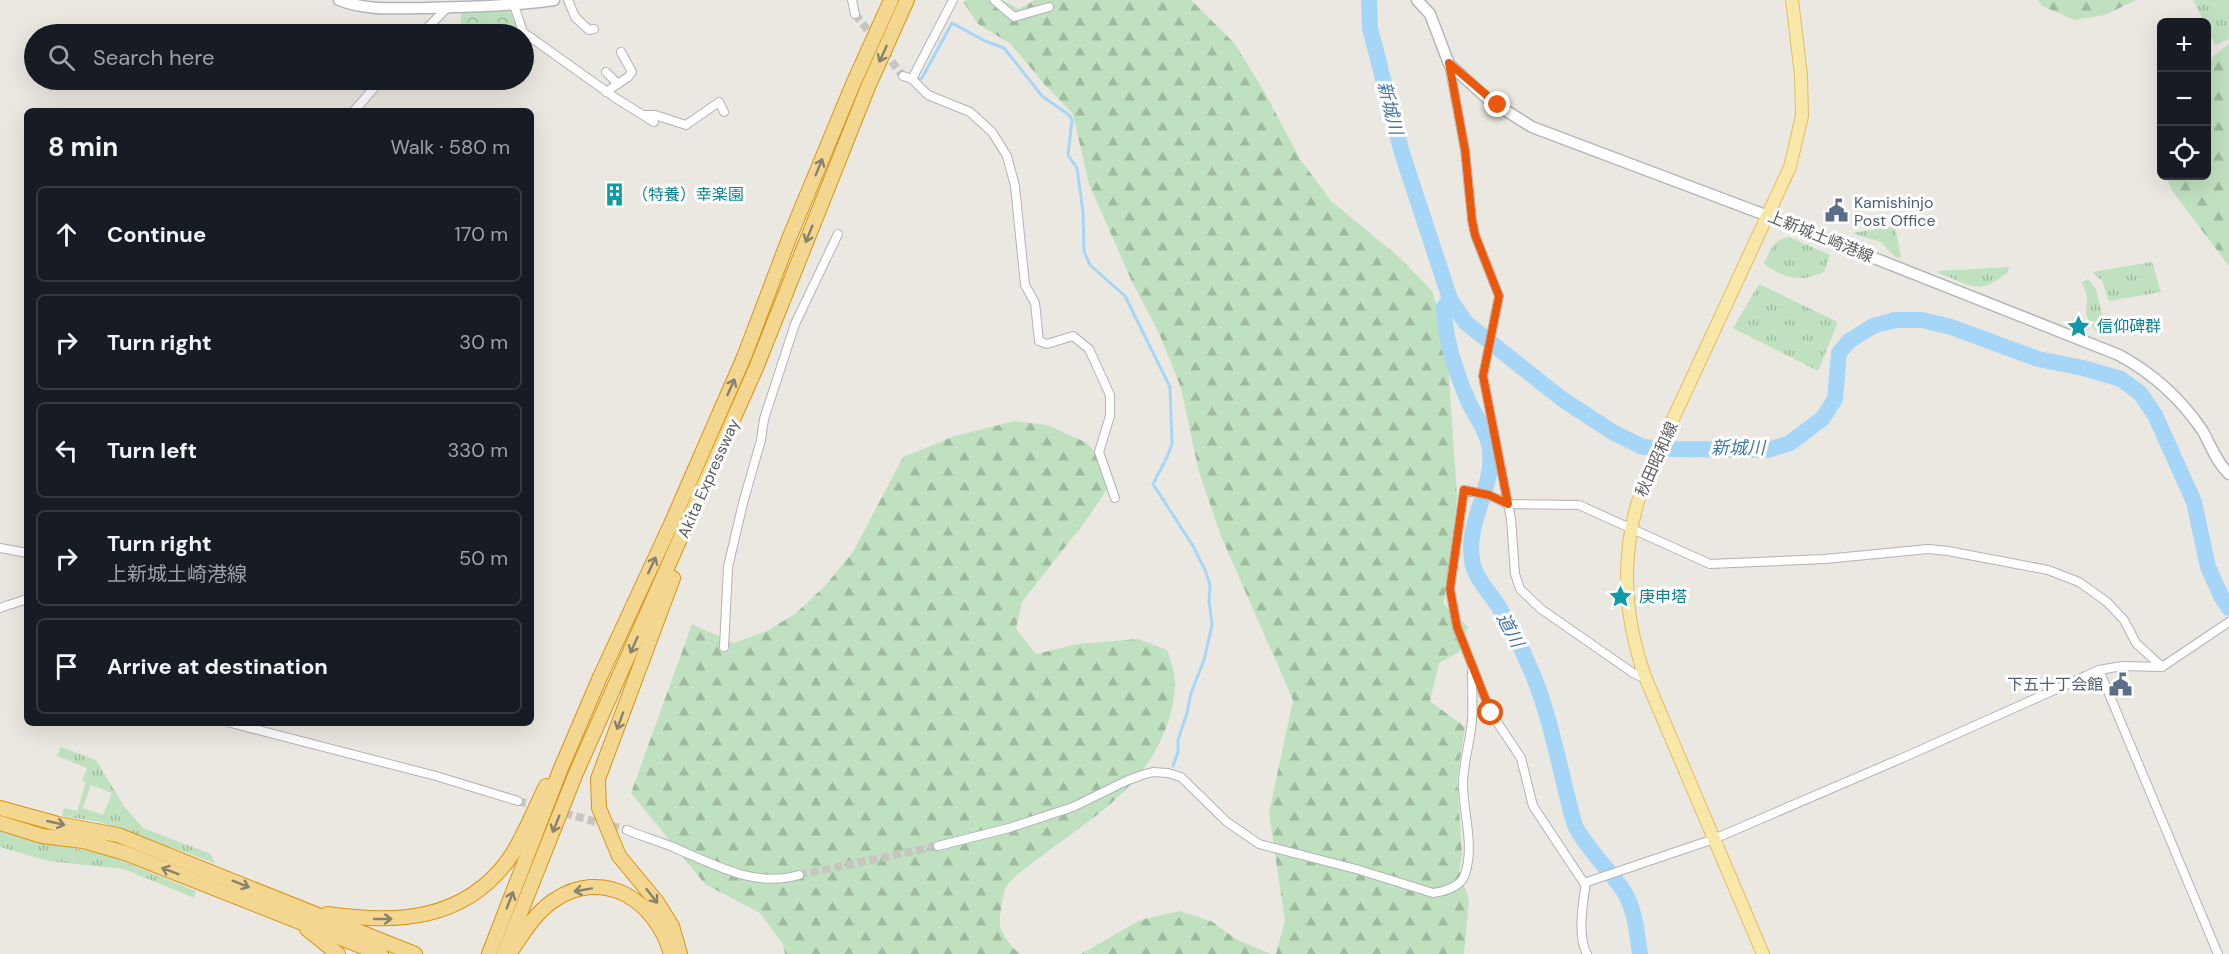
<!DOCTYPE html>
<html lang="en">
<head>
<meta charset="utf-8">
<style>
  body { margin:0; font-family:"DM Sans","Noto Sans JP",sans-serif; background:#20242c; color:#f1f3f6 }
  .controls { position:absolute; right:18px; top:18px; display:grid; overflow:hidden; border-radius:9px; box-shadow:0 6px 24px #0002 }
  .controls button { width:54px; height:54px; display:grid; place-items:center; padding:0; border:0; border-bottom:2px solid #363941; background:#171b24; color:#f1f3f6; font:30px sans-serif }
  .stop { position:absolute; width:18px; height:18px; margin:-14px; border:4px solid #ea580c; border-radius:50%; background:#fff }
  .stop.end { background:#ea580c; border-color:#fff; box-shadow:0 2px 6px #0008 }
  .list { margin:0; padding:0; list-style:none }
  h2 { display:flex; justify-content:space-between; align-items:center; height:78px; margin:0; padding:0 24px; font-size:26px }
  h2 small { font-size:20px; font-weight:400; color:#9ea1a6 }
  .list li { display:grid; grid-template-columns:39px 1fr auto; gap:18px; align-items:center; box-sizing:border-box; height:96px; margin:0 12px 12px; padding:0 12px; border:2px solid #363941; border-radius:9px }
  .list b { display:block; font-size:22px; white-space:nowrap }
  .list p { margin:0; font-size:20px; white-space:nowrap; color:#9ea1a6 }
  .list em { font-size:20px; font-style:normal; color:#9ea1a6 }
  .icon { flex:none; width:33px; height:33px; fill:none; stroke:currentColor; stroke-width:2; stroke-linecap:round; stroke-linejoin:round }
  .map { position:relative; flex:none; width:2229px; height:954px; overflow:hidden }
  .search { position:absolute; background:#171b24; box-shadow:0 6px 24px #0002; left:24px; top:24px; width:510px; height:66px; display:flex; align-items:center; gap:15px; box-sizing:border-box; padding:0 21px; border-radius:33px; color:#9ea1a6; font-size:22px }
  .panel { position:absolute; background:#171b24; box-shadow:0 6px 24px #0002; left:24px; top:108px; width:510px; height:618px; border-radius:9px }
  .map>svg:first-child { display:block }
</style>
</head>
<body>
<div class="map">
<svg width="2229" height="954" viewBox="0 0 2229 954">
  <defs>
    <pattern id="grass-tufts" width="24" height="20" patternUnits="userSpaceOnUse" patternTransform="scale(1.5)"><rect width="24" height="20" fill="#c0e1bf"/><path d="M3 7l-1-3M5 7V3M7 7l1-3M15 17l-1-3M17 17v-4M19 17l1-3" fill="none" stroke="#9fba9f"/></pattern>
    <pattern id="forest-firs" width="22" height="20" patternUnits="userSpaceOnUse" patternTransform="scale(1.5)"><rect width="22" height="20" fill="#c0e1bf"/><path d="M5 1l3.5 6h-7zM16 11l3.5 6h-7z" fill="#9fba9f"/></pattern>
    <pattern id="park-crowns" width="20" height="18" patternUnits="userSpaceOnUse" patternTransform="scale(1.5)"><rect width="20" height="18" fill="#c0e1bf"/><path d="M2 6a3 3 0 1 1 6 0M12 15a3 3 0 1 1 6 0" fill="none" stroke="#9fba9f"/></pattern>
  </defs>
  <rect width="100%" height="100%" fill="#ebe8e1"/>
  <g fill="url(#grass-tufts)" fill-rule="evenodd">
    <path d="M 2193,0 L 2229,0 L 2229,39 L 2215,45 L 2207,28 L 2206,22 L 2204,22 Z"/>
    <path d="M 1895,226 L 1901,258 L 1895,257 L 1881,242 L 1852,233 Z"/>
    <path d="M 1789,237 L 1830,255 L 1824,272 C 1799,283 1787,279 1764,264 C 1770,251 1773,239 1789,237 Z"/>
    <path d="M 2152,262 L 2161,292 L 2109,301 L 2102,281 L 2092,272 Z"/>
    <path d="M 2009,267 L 2008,272 C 1978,297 1972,285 1938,273 L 1938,271 Z"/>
    <path d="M 2088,279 L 2096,289 L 2107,333 L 2103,336 L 2098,335 L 2086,315 L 2087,296 L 2082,282 Z"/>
    <path d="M 1759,284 L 1838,322 L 1818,371 L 1733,328 Z"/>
    <path d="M 61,747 L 96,760 L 124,806 L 143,828 L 211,854 L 215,863 L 100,822 L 62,816 L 64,808 L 77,811 L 86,782 L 82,781 L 87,768 L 57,756 ZM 91,785 L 112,793 L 103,815 L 83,808 Z"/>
    <path d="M 0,829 L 33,840 L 107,855 L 196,891 L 194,898 L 124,869 L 48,861 L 0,847 Z"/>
  </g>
  <g fill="url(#forest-firs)">
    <path d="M 965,0 L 1002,0 L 1019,9 L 1035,0 L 1191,0 L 1235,44 L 1265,93 L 1300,159 L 1331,201 L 1400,258 L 1432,291 L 1446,334 L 1457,496 L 1451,564 L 1443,603 L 1468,627 L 1459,652 L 1439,663 L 1430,701 L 1465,727 L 1457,779 L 1462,854 L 1459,871 L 1469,900 L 1464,954 L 1276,954 L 1285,921 L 1269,813 L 1293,700 L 1221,536 L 1199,472 L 1181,388 L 1159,333 L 1133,284 L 1089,184 L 1073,114 L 1044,84 L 1011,44 L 978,24 L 964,3 Z"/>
    <path d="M 2038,0 L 2136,0 L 2105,15 L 2075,20 L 2042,6 Z"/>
    <path d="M 2229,44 L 2229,266 L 2173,192 L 2165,176 L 2206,176 L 2207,61 Z"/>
    <path d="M 1015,421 L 1047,425 L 1087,443 L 1106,465 L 1107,489 L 1087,519 L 1022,602 L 1016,629 L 1036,654 L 1078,644 L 1138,639 L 1167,650 C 1177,676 1177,689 1170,716 C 1151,781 1101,812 1050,850 C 1038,860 1012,875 1005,889 C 1003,893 999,920 1000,925 C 1001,934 1013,950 1021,954 L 785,954 L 783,944 L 760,913 L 705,884 L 631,793 L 692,624 L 734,643 L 765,632 L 795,614 L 825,586 L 853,552 L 903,457 L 955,436 Z"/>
    <path d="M 1179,911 L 1211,921 L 1236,939 L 1271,954 L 1081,954 L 1140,920 Z"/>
  </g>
  <path fill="url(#park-crowns)" d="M 510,10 L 519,34 L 466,34 L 461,29 L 461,13 Z"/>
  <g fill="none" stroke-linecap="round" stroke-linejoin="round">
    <path stroke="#a5d6f7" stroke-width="3" d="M 918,80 L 922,78 L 952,23 L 985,41 L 1004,48 L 1042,96 L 1069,115 L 1072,120 L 1068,155 L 1077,168 L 1083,212 L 1084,251 L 1090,265 L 1125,296 L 1170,387 L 1172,444 L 1167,457 L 1153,484 L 1193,546 L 1206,572 L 1210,585 L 1209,601 L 1212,625 L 1204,660 L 1191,693 L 1187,713 L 1178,740 L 1178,752 L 1173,766"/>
    <g stroke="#a5d6f7" stroke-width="16">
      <path d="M 1369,0 L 1370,28 L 1402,153 L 1450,299 L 1466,323 L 1562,399 L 1614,433 L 1643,447 L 1670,449 L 1768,450 L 1790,443 L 1823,418 L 1835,399 L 1839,353 L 1849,341 L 1873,326 L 1895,320 L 1922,320 L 1951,327 L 2038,359 L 2083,368 L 2121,379 L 2140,393 L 2155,415 L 2194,502 L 2208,567 L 2221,596 L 2229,608"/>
      <path d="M 1450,299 L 1444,307 C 1444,339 1456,373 1469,403 C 1476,417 1486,429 1489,444 C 1498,483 1465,520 1472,560 C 1474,577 1490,593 1499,607 C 1511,627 1521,647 1530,668 C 1552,718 1560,774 1575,826 C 1588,850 1608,868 1623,890 C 1635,908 1637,933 1640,954"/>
    </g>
    <g stroke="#c6c5c1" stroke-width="8" stroke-dasharray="8 4" stroke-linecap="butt">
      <path d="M 855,14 L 903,76"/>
      <path d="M 518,801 L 627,830"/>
      <path d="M 799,875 L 938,846"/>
    </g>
    <defs>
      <g id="street">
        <path d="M 568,0 L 575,17 L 589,30 L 594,29"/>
        <path d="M 852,0 L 855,14"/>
        <path d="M 994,0 L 1014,17 L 1049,7"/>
        <path d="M 514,5 L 523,32 L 617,99 L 654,122"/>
        <path d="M 421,34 L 447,8"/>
        <path d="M 1449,64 L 1465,150 L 1472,220 L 1475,235 L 1499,296 L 1483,376 L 1511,519 L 1515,574 L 1520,589 L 1541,609 L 1633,673 L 1646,679"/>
        <path d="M 606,72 L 618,84"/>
        <path d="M 903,76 L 912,79 L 928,95 L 970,112 L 992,132 L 1007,156 L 1015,186 L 1025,285 L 1035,303 L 1039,341 L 1047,344 L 1073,336 L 1089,349 L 1110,395 L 1110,416 L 1099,452 L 1115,498"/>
        <path d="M 912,79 L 953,0"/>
        <path d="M 606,92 L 628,77 L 632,72 L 621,52"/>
        <path d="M 354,111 L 381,80"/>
        <path d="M 644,115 L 655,115 L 686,125 L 719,102 L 724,112"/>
        <path d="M 0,548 L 27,553"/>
        <path d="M 0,608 L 27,599"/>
        <path d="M 724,647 L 728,567 L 743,503 L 761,440 L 764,419 L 795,324 L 838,234"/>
        <path d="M 2162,667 L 2136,643 L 2124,620 L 2107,602 L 2079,582 L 2048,570 L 1948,551 L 1928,549 L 1825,559 L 1710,564 L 1579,505 L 1508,504 L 1489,495 L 1464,490 L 1450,589 L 1457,627 L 1491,713 L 1521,758 L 1533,806 L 1584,883 L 1714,839 L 1907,756 L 2099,670 L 2122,666 L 2162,667 L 2229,622"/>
        <path d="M 2099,670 L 2218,954"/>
        <path d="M 231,723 L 436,776 L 518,801"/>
        <path d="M 627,830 C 643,837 659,841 675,848 C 715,865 755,888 799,875"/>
        <path d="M 938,846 L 1009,828 L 1073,807 L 1126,781 L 1142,775 L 1153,772 L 1168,773 L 1181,777 L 1227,822 L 1259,844 L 1356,869 L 1433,893 C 1443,892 1459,887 1464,877 C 1476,846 1462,811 1463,781 C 1464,761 1470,741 1472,721 C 1473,705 1472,688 1472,671"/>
        <path d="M 1586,882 C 1583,901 1577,937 1587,954"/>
      </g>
      <g id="secondary">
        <path d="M 339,0 C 367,11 396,8 425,8 C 469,7 511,6 554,0"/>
        <path d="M 1417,0 L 1430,14 L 1449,64 L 1489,100 L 1532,127 L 1768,216 L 2119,355 C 2152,373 2181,399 2202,430 C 2211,445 2216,462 2229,474"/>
      </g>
      <path id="primary" d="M 1763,954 L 1646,679 C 1621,611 1620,543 1647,475 L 1790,167 L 1802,116 L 1801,75 L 1792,0"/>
      <g id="highway">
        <path d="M 673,578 L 598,779 L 599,808 L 619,856 L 657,902 L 672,926 L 680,954"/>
        <path d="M 0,808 L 58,824 L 118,835 L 415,954"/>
        <path d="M 0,823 L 42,836 L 83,841 L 125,853 L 381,954"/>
        <path d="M 327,914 C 397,924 464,921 509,859 C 524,837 534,810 546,786"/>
        <path d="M 307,929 L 338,954"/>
        <path d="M 511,951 C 523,934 535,913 553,901 C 604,866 656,901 671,954"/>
        <path d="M 489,954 L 561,768 L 600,677 L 671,524 L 744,357 L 790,236 L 853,84 L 891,0"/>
        <path d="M 504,954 L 576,773 L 756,368 L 868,87 L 907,0"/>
      </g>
    </defs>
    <use href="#street" stroke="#b1b3b7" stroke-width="10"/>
    <use href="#secondary" stroke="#b2b6ba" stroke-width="13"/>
    <use href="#primary" stroke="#e4bb61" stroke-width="14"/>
    <use href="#highway" stroke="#d89413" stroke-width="16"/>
    <use href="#street" stroke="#fff" stroke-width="8"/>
    <use href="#secondary" stroke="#fff" stroke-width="10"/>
    <use href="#primary" stroke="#f7e8a9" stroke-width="12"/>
    <use href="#highway" stroke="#f3d690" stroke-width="14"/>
  </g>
  <defs><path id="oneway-shaft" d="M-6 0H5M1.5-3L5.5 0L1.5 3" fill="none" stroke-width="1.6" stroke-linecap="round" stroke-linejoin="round" transform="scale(1.5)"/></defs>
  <g stroke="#87816e">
    <use href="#oneway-shaft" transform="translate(883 54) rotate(114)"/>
    <use href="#oneway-shaft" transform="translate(819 167) rotate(-68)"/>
    <use href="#oneway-shaft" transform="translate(809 234) rotate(112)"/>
    <use href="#oneway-shaft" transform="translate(731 387) rotate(-66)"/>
    <use href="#oneway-shaft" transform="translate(652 565) rotate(-65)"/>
    <use href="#oneway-shaft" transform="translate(634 645) rotate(114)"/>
    <use href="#oneway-shaft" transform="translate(620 721) rotate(110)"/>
    <use href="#oneway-shaft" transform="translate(56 823) rotate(13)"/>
    <use href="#oneway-shaft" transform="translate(556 824) rotate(112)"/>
    <use href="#oneway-shaft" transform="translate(170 871) rotate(-159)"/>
    <use href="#oneway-shaft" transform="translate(241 884) rotate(22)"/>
    <use href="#oneway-shaft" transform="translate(583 890) rotate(170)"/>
    <use href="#oneway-shaft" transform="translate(652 896) rotate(52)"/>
    <use href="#oneway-shaft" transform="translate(510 900) rotate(-69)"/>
    <use href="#oneway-shaft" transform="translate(383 919)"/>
  </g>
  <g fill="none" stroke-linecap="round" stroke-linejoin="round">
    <path stroke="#ea580c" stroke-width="8" d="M 1491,713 L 1457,627 L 1450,589 L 1464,490 L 1489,495 L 1508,504 L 1483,376 L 1499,296 L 1475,235 L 1472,220 L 1465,150 L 1449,63 L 1498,105"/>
  </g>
  <defs>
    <symbol id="building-bare" viewBox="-9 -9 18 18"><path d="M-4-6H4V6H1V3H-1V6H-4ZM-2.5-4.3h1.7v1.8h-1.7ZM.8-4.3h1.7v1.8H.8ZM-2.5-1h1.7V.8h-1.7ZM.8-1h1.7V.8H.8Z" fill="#0f9aa8" stroke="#fff" stroke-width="2.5" paint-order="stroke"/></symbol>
    <symbol id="civic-bare" viewBox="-9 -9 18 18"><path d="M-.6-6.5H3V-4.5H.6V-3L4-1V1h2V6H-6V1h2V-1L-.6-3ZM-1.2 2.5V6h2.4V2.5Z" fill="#5c6f8a" stroke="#fff" stroke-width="2.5" paint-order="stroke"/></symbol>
    <symbol id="sight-bare" viewBox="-9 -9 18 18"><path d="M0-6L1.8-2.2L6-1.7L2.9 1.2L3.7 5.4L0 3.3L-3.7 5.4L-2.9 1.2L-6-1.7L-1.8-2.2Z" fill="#0f9aa8" stroke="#fff" stroke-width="2.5" paint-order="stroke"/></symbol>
  </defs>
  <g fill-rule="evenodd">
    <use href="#building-bare" x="598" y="178" width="33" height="33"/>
    <use href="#civic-bare" x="1820" y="194" width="33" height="33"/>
    <use href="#sight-bare" x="2062" y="310" width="33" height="33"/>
    <use href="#sight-bare" x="1604" y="580" width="33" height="33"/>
    <use href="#civic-bare" x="2104" y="668" width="33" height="33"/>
  </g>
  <g text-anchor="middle" stroke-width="6" stroke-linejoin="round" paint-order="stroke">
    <g font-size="16" fill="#0d838f" stroke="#fff" text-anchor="start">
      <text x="632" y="200">（特養）幸楽園</text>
      <text x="2097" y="332">信仰碑群</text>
      <text x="1639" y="602">庚申塔</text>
    </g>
    <g font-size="16" fill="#4e5e75" stroke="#fff" text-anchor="start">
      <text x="1854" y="208">Kamishinjo<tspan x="1854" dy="18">Post Office</tspan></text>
      <text x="2103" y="690" text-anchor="end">下五十丁会館</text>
    </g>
    <g font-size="16" fill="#595d60" stroke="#fff">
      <text transform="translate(1821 236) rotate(22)" y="6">上新城土崎港線</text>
      <text transform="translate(1656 459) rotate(-66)" y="6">秋田昭和線</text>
      <text transform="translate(708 478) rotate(-66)" y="6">Akita Expressway</text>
    </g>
    <g font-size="18" font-style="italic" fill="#4578a6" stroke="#fff">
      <text transform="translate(1390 108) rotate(76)" y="6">新城川</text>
      <text x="1738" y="454">新城川</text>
      <text transform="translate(1510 630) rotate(62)" y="6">道川</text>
    </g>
  </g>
</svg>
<div class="controls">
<button>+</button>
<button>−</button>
<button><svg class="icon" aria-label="locate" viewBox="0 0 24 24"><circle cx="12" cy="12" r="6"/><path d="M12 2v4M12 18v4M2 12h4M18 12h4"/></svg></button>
</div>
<div class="stop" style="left:1491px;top:713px"></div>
<div class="stop end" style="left:1498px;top:105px"></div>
<div class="search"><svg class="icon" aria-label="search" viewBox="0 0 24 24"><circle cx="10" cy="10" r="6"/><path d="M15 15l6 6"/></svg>Search here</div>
<section class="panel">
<h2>8 min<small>Walk · 580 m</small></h2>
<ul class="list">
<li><svg class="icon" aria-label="ahead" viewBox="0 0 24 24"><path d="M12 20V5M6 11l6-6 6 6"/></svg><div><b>Continue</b></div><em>170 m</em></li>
<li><svg class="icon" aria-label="right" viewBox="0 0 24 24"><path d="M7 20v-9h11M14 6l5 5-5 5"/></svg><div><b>Turn right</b></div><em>30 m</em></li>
<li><svg class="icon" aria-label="left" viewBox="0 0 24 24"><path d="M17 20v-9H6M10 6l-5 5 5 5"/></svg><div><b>Turn left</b></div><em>330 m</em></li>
<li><svg class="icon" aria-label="right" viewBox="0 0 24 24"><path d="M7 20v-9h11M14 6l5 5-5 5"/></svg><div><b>Turn right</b><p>上新城土崎港線</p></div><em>50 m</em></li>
<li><svg class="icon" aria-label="arrive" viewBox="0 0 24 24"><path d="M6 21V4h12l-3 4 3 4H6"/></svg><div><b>Arrive at destination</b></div></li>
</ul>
</section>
</div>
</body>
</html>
